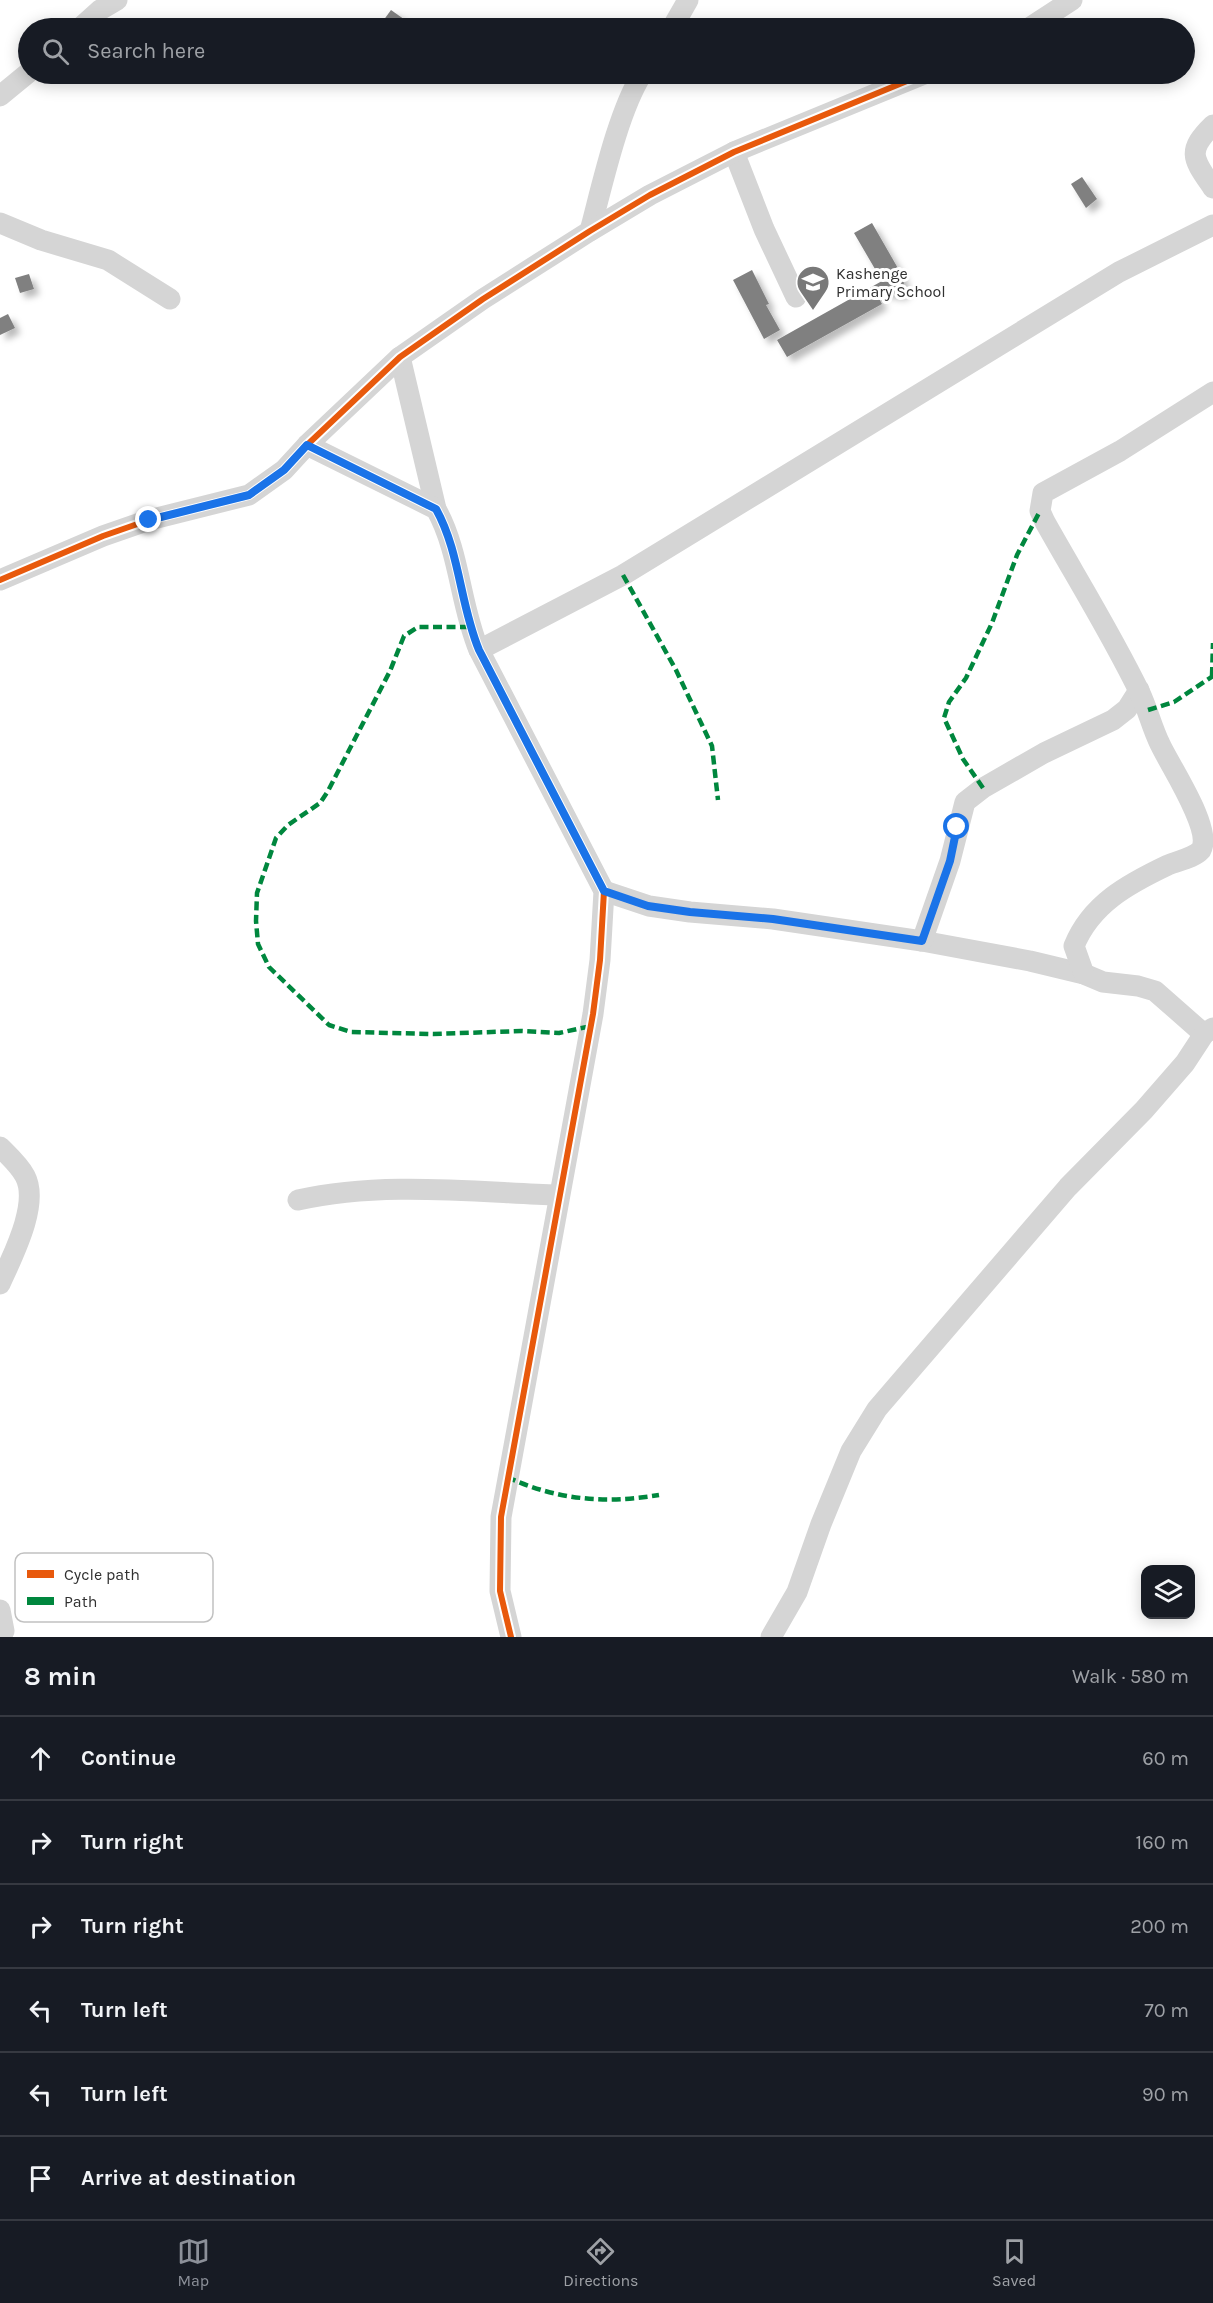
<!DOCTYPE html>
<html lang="en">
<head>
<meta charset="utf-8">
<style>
  body { margin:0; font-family:Karla,sans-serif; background:#20242c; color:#f1f3f6 }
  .controls { position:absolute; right:18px; bottom:18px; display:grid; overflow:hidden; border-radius:12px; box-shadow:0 3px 15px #0003 }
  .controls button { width:54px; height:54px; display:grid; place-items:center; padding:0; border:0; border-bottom:2px solid #363941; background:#171b24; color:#f1f3f6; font:30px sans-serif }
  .stop { position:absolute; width:18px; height:18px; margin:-14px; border:4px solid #1a73e8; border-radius:50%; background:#fff }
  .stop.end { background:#1a73e8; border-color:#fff; box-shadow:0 2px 6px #0008 }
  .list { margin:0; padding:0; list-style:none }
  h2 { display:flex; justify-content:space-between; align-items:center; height:78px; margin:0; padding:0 24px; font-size:26px }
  h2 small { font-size:20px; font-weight:400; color:#9ea1a6 }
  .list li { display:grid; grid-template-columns:39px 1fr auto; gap:18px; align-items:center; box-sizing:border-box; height:84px; padding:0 24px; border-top:2px solid #363941 }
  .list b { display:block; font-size:22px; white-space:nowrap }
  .list em { font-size:20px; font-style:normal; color:#9ea1a6 }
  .icon { flex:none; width:33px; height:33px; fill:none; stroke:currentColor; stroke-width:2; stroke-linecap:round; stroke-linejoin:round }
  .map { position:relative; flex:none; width:1213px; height:1637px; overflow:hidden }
  .search { position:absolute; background:#171b24; box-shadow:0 3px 15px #0003; left:18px; right:18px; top:18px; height:66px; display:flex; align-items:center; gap:15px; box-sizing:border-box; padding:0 21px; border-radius:33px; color:#9ea1a6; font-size:22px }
  .sheet { height:582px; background:#171b24 }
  nav { display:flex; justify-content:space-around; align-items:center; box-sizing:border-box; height:84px; border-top:2px solid #363941; background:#171b24; font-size:16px; color:#9ea1a6 }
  nav a { display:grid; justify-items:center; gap:3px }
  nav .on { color:#8c9099 }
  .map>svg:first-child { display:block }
</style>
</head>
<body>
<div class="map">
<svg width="1213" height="1637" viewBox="0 0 1213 1637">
  <defs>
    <filter id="shadow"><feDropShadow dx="5.5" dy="5.5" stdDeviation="3" flood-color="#0004"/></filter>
  </defs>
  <rect width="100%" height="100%" fill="#fff"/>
  <g fill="#808080" filter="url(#shadow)">
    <path d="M 391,10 L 408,22 L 403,28 L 394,28 L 383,21 Z"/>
    <path d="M 1082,177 L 1097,199 L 1086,208 L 1071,184 Z"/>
    <path d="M 872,223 L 903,277 L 905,292 L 899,295 L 875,291 L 882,304 L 787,357 L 777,340 L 882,281 L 854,233 Z"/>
    <path d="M 752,270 L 769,304 L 766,305 L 780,330 L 764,339 L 733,280 Z"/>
    <path d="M 29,274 L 34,289 L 20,293 L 15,278 Z"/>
    <path d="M 8,314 L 15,328 L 0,335 L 0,318 Z"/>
  </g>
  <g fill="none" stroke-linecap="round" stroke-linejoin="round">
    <g stroke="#d5d5d5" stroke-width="21">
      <path d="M 80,28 L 100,10 L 117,0"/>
      <path d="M 672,28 L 688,0"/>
      <path d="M 1029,28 L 1072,0"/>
      <path d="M 0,96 L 28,73"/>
      <path d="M 1213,125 C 1185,152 1194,160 1213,188"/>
      <path d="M 734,152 L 764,229 L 796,297"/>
      <path d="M 0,223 L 41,240 L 108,260 L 170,299"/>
      <path d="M 590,231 C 602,186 618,112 642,74"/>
      <path d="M 400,357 L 436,509"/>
      <path d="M 307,445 L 436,509 C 460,552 460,605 479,650 L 604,891 L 600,960 L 593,1014 L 501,1517 L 500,1591 L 511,1637"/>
      <path d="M 0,580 L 103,536 L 149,520 L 249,495 L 284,470 L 307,445 L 400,357 L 483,299 L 590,231 L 650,195 L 734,152 L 924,74"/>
      <path d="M 479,650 L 623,575 L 1119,272 L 1213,225"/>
      <path d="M 604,891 L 649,906 L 690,912 L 773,919 L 922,941 L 1030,961 L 1084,974 L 1103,982 L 1138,986 L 1155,991 L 1204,1034"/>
      <path d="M 922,941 L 950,861 L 965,802 L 983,788 L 1044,753 L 1113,720 L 1127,709 L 1139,690"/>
      <path d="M 1084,974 L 1074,946 C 1091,904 1128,884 1168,865 C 1177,861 1194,858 1201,850 C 1213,829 1170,766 1160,744 C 1152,728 1148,710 1140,693 C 1112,635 1077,579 1045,522 L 1040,511 L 1043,493 L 1120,451 L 1213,392"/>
      <path d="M 0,1147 C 9,1156 19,1165 25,1176 C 40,1204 12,1257 0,1284"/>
      <path d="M 298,1200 C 382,1181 472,1192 558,1195"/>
      <path d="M 0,1610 L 4,1631"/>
      <path d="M 771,1637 L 797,1592 L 821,1524 L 851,1451 L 877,1409 L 1068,1187 L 1144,1110 L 1185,1063 L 1204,1034 L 1213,1028"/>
    </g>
    <g stroke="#00873e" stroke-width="4.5" stroke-dasharray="9 4.5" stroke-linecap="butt">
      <path d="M 623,575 L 676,670 L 712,746 L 718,800"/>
      <path d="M 469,627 L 418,627 L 404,636 L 390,671 L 328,791 L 320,803 L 288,825 L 276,838 L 257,893 L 256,921 L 258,944 L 269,967 L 329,1025 L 351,1032 L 433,1034 L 521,1031 L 559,1033 L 591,1026"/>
      <path d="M 1212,676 L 1213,643"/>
      <path d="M 1148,710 L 1174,702 L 1213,676"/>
      <path d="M 983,788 L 963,759 L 944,718 L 949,702 L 966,678 L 992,623 L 1017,555 L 1040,511"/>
      <path d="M 507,1477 C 557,1500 605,1504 659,1495"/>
    </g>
    <defs>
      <g id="cycleway">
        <path d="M 307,445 L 436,509 C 460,552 460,605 479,650 L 604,891 L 600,960 L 593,1014 L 501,1517 L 500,1591 L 511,1637"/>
        <path d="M 0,580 L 103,536 L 149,520 L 249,495 L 284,470 L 307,445 L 400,357 L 483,299 L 590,231 L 650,195 L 734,152 L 924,74"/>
      </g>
    </defs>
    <use href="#cycleway" stroke="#fff" stroke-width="10"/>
    <use href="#cycleway" stroke="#e8590c" stroke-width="6"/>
  </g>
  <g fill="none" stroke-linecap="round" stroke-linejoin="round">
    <path stroke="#1a73e8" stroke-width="8" d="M 149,520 L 249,495 L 284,470 L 307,445 L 436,509 C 460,552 460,605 479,650 L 604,891 L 648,906 L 690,912 L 773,919 L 922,941 L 950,861 L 957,827"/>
  </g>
  <defs>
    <symbol id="school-pin" viewBox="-11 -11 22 30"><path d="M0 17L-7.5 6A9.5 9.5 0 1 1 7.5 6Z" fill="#797979" stroke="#fff"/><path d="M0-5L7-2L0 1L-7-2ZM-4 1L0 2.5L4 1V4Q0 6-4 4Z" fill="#fff"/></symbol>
  </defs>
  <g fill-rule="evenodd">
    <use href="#school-pin" x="794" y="263" width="38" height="52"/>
  </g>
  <g text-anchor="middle" stroke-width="6" stroke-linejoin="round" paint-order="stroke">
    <g font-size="16" fill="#313131" stroke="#fff" text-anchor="start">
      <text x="836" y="279">Kashenge<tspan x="836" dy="18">Primary School</tspan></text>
    </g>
  </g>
  <rect x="15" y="1553" width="198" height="69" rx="9" fill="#fff" stroke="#c1c1c1" stroke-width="1.5"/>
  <rect x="27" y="1570" width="27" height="8" fill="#e8590c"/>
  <rect x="27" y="1597" width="27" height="8" fill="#00873e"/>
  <g font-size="16" fill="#313131">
    <text x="64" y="1580">Cycle path</text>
    <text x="64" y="1607">Path</text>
  </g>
</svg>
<div class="controls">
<button><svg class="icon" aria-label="layers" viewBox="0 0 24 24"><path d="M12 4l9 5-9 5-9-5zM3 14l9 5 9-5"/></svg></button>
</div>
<div class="stop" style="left:957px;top:827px"></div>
<div class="stop end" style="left:149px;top:520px"></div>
<div class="search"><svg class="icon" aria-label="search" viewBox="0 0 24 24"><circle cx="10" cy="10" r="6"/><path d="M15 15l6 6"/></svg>Search here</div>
</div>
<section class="sheet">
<h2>8 min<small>Walk · 580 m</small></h2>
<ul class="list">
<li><svg class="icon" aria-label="ahead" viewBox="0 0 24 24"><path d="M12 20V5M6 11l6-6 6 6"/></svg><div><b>Continue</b></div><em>60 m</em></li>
<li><svg class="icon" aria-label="right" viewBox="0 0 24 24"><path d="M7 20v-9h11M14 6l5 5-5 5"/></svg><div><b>Turn right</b></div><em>160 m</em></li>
<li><svg class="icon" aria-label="right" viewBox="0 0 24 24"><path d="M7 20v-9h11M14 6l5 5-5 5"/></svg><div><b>Turn right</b></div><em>200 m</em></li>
<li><svg class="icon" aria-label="left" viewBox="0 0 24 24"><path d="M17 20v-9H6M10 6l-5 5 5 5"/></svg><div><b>Turn left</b></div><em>70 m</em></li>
<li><svg class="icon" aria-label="left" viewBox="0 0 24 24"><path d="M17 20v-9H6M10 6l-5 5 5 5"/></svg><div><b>Turn left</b></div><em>90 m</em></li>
<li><svg class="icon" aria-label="arrive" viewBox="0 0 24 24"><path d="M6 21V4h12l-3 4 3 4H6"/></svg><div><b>Arrive at destination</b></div></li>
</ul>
</section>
<nav>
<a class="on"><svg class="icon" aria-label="map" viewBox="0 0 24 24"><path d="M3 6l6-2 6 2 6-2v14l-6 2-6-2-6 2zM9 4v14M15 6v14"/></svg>Map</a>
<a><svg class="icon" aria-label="directions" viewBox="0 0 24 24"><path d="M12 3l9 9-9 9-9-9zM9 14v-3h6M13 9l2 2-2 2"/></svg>Directions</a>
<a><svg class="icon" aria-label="saved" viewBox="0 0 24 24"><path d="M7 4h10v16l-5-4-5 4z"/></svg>Saved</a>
</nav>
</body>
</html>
